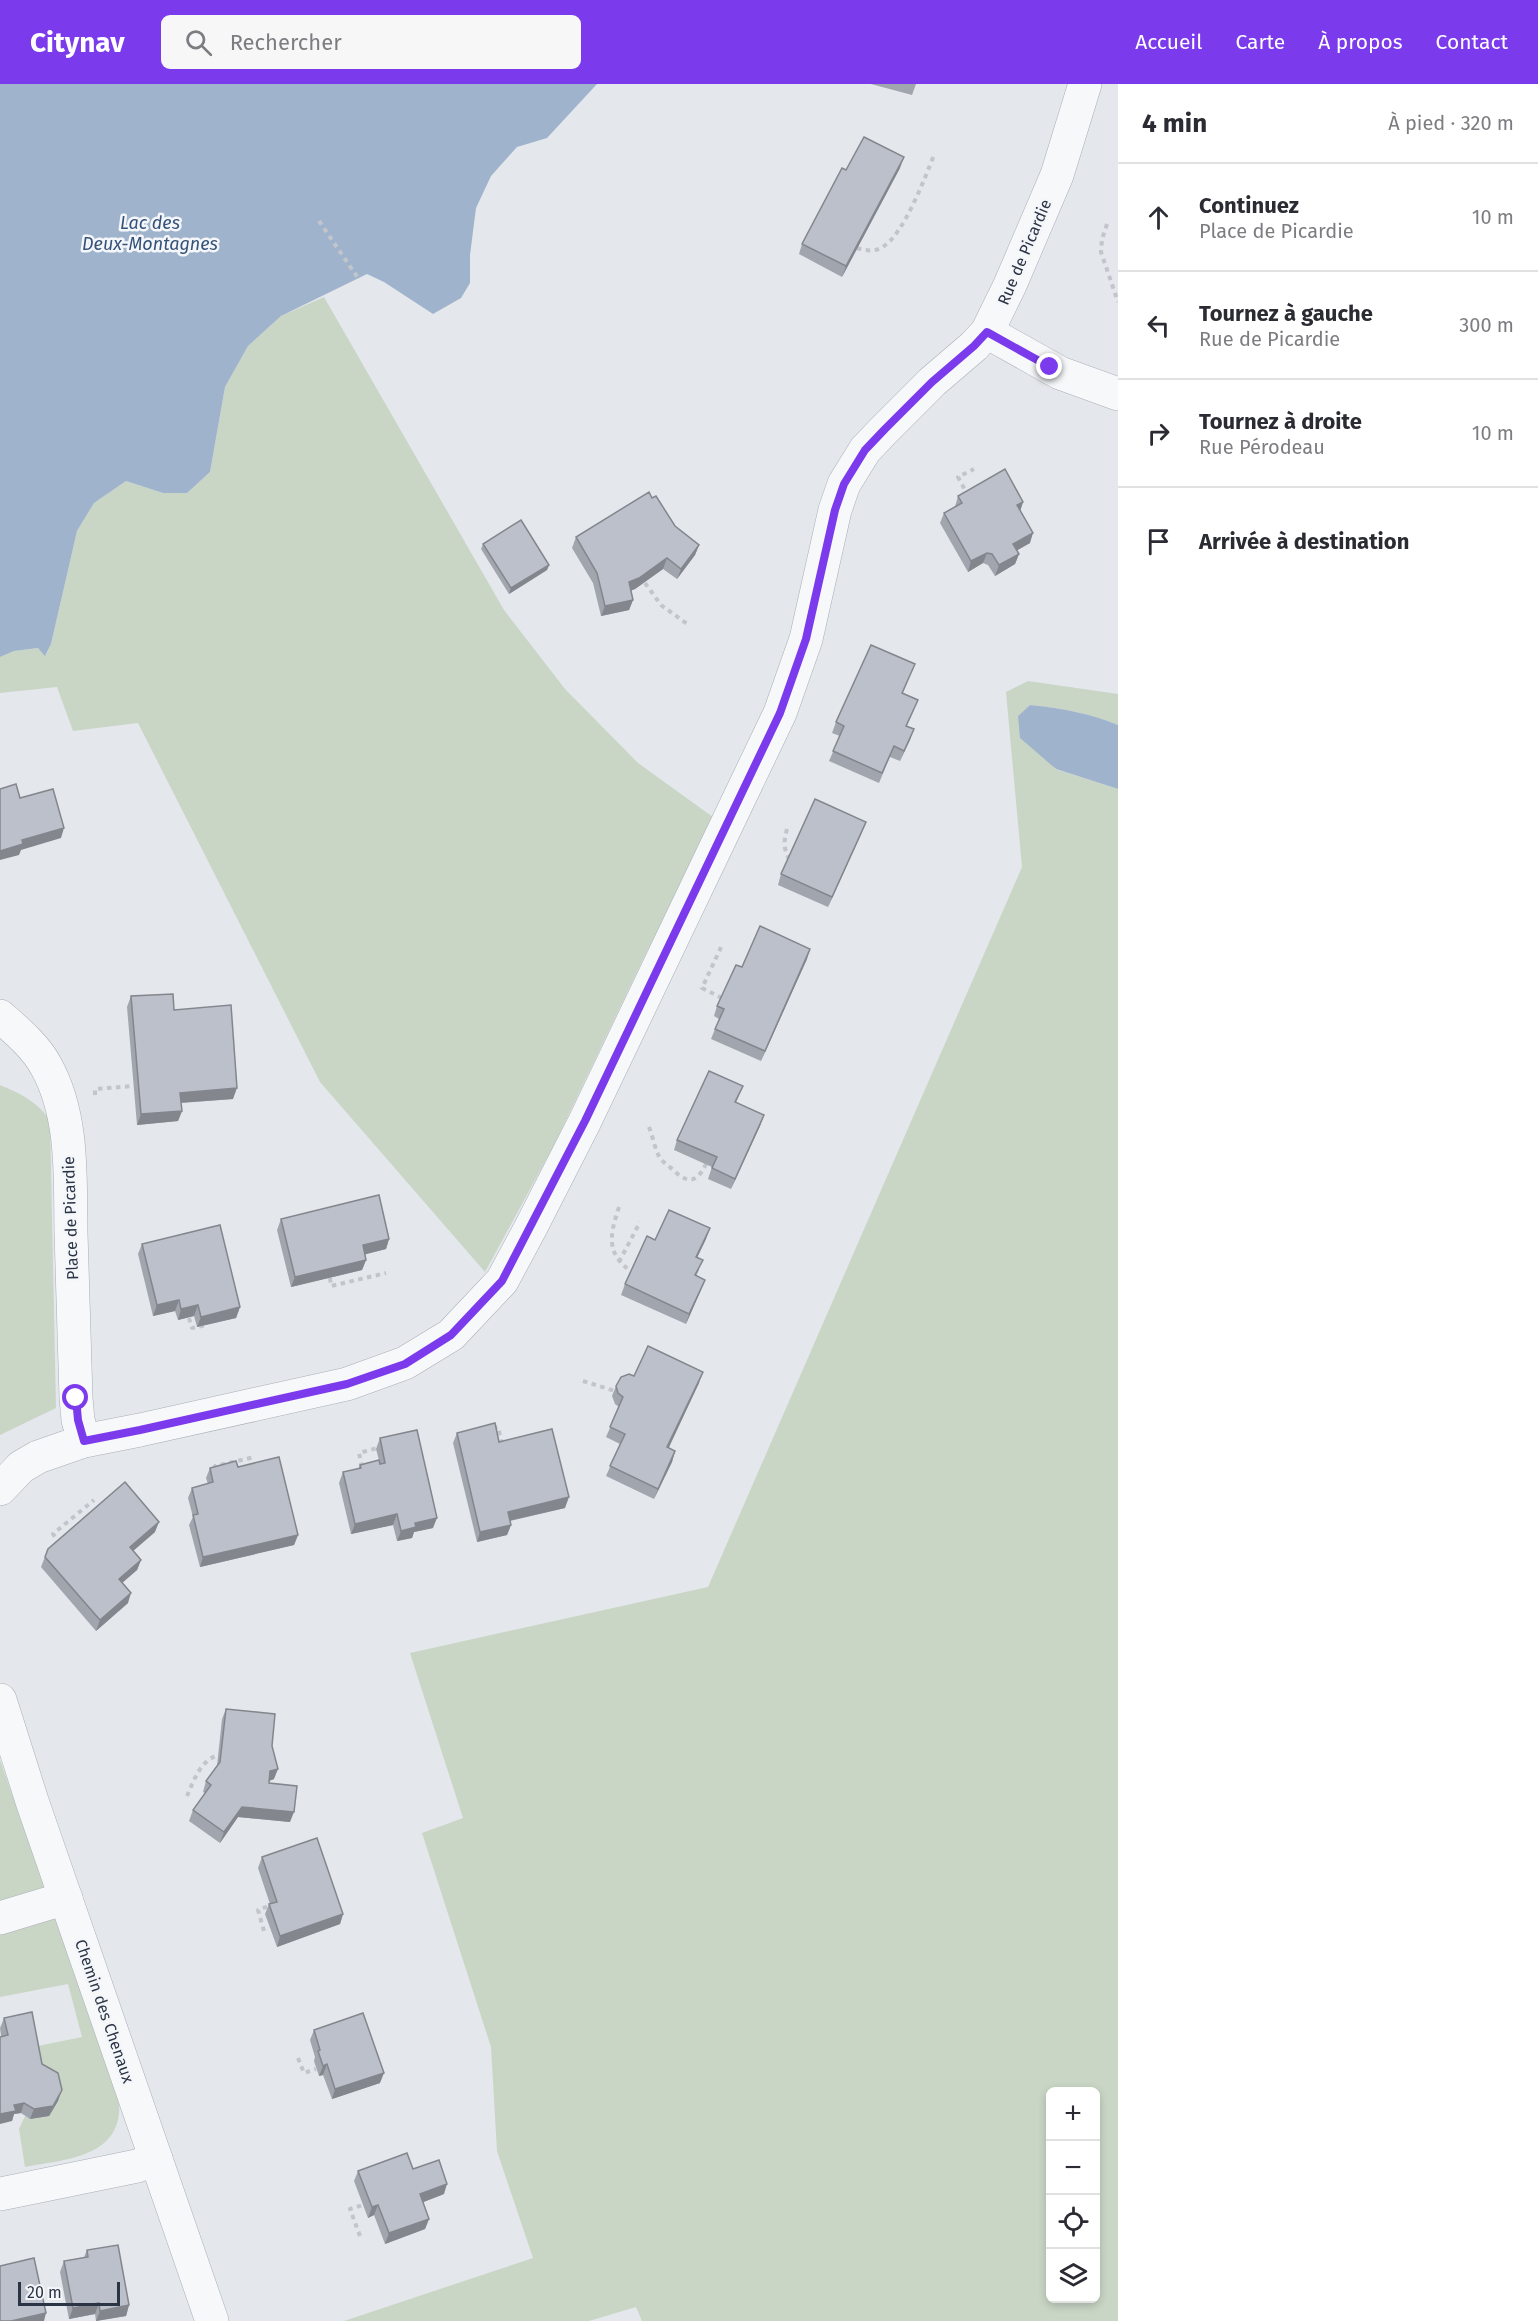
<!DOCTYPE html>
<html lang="fr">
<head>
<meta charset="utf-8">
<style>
  body { margin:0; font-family:"Fira Sans",sans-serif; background:#f7f7f7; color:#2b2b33 }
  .controls { position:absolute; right:18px; bottom:18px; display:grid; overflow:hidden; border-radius:9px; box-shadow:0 3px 9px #0003 }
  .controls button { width:54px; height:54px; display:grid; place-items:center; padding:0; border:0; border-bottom:2px solid #e1e1e2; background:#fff; color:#2b2b33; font:30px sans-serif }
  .scale { position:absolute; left:18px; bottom:15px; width:102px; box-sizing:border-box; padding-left:6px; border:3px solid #2b3445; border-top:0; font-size:16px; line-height:21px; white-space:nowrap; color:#2b3445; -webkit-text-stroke:4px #f4f6f9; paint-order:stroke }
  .stop { position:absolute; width:18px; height:18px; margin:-14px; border:4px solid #7c3aed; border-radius:50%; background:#fff }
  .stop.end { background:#7c3aed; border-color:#fff; box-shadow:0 2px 6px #0008 }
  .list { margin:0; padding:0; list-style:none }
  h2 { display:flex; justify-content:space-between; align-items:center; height:78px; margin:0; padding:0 24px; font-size:26px }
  h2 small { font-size:20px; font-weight:400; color:#7c7c81 }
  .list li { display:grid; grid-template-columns:39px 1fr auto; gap:18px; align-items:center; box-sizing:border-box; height:108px; padding:0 24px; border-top:2px solid #e1e1e2 }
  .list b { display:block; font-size:22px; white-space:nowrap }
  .list p { margin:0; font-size:20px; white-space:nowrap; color:#7c7c81 }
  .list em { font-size:20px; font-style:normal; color:#7c7c81 }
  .icon { flex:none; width:33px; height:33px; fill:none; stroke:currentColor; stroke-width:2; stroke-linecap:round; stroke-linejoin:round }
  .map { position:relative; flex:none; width:1118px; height:2237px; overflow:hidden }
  header { display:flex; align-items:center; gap:36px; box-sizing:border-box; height:84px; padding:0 30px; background:#7c3aed; color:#fff }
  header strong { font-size:28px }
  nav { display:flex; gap:33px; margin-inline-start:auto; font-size:21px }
  .search { width:420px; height:54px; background:#f7f7f7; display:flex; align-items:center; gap:15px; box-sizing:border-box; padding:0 21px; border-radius:9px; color:#7c7c81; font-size:22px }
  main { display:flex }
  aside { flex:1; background:#fff }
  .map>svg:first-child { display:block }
</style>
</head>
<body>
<header>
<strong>Citynav</strong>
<div class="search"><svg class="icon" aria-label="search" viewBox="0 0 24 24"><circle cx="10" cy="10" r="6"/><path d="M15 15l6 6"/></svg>Rechercher</div>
<nav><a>Accueil</a><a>Carte</a><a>À propos</a><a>Contact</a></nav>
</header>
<main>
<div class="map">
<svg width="1118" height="2237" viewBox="0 0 1118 2237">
  <rect width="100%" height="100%" fill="#e4e7ec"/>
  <g fill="#c9d6c5" fill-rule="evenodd">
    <path d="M 324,213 L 504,526 L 565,605 L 638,679 L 717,736 L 648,865 L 554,1061 L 485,1188 L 320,998 L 138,639 L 73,647 L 57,603 L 0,609 L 0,573 L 14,567 L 39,564 L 46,571 L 51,560 L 77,447 L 94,419 L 126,397 L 163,409 L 187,409 L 210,388 L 225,303 L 248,262 L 281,232 Z"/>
    <path d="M 1028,597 L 1118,610 L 1118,641 C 1089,629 1061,624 1030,621 L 1018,632 L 1055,685 L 1118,705 L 1118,2237 L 642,2237 L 636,2223 L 589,2237 L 344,2237 L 533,2174 L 497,2067 L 491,1963 L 422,1749 L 463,1734 L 410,1569 L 708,1503 L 1022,783 L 1006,608 ZM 1050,2008 L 1096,2008 L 1096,2214 L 1050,2214 Z"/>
    <path d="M 0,1001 C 21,1010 36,1017 50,1036 L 56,1324 L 0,1351 Z"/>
    <path d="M 0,1676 L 117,2010 C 118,2016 120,2023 119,2029 C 115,2075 59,2076 25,2083 L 19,2045 L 25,2032 L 30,2035 L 49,2032 L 33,1963 L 82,1953 L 68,1900 L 0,1913 Z"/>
  </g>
  <g fill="#9fb4cc">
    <path d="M 0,0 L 597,0 L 547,54 L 517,63 L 491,92 L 476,124 L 470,171 L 470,199 L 461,214 L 433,230 L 384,198 L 367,190 L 281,232 L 248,262 L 225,303 L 210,388 L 187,409 L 163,409 L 126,397 L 94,419 L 77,447 L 51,560 L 45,572 L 38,564 L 14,567 L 0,573 Z"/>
    <path d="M 1030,621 C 1061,624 1089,629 1118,641 L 1118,705 L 1056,685 L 1020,654 L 1018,632 Z"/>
  </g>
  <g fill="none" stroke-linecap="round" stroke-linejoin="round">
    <defs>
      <g id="minor">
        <path d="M 987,248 L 1060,289 L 1118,310"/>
        <path d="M 0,932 C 17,947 36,963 46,982 C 74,1032 70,1094 71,1149 C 73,1204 74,1259 76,1314 L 78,1336 L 84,1357"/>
        <path d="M 0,1405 L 21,1383 L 38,1373 L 84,1357 L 140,1346 L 347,1300 L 405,1279 L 451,1251 L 502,1197 L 531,1143 L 585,1037 L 780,629 L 806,555 L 835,426 L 844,400 L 865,366 L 885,345 L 932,298 L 974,262 L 987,248 L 1010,201 L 1057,91 L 1085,0"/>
        <path d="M 0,1616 L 32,1717 L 212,2237"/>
        <path d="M 0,1834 L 66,1814"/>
        <path d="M 0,2110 L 137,2082 L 156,2075"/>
      </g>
    </defs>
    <use href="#minor" stroke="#a9aeb7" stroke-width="34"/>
    <g stroke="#c2c5cb" stroke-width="4" stroke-dasharray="4.5 4.5" stroke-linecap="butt">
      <path d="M 319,137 L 358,194"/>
      <path d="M 1107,140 L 1102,155 L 1101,168 L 1118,218"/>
      <path d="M 857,164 C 866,167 876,168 884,162 C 904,149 925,94 934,71"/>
      <path d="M 963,413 L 965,406 L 958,393 L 974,385"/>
      <path d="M 645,499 L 661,521 L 690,542"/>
      <path d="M 787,745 C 784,756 783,764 789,775"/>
      <path d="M 722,914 L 702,904 L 723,859"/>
      <path d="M 95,1011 L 95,1005 L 134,1002"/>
      <path d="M 649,1043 C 653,1053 655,1066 660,1074 C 663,1078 667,1081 671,1084 C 686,1099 696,1101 706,1080"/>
      <path d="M 619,1123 C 610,1151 605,1169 632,1188"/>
      <path d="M 619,1178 L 640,1138"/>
      <path d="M 330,1194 L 331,1202 L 386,1189"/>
      <path d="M 189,1234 L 192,1244 L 207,1241"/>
      <path d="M 583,1297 L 615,1307"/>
      <path d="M 493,1344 L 498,1343 L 502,1360"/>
      <path d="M 362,1383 L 359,1369 L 381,1363"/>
      <path d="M 216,1385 L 215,1382 L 255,1373"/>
      <path d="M 60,1460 L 53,1450 L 94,1416"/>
      <path d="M 187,1712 C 194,1696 200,1677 218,1671"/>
      <path d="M 264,1847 L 258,1826 L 271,1821"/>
      <path d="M 298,1974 L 304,1989 L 316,1985"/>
      <path d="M 360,2152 L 350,2125 L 363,2121"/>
    </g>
    <use href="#minor" stroke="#f7f8fa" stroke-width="33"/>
  </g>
  <g fill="#a1a5ae">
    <path d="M 871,0 L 916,0 L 912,11 Z"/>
    <path d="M 900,84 L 842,193 L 799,170 L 802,160 L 846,86 Z"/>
    <path d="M 958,412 L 1023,418 L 1020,426 L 1030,459 L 1017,466 L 1019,470 L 1015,480 L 995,492 L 988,481 L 983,479 L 968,488 L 940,439 L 944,429 L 955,423 Z"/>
    <path d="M 652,414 L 675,442 L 699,461 L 695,471 L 677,495 L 663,485 L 635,505 L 631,506 L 633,516 L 629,526 L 601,532 L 593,499 L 572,464 L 576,453 Z"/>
    <path d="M 483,460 L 549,481 L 547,486 L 509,510 L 481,465 Z"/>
    <path d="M 915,580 L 903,609 L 914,626 L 907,642 L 914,645 L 900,677 L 890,673 L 879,699 L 829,677 L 840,652 L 832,649 L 836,638 Z"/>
    <path d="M 862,748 L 828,823 L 778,801 L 781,790 Z"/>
    <path d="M 807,875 L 761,977 L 711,955 L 719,935 L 714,932 L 717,922 L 742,883 Z"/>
    <path d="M 131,912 L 174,926 L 233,1015 L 181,1019 L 182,1027 L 178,1037 L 137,1041 L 127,923 Z"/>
    <path d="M 743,1002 L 736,1019 L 764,1031 L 760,1042 L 731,1105 L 708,1095 L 712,1083 L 674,1066 L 677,1056 Z"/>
    <path d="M 281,1135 L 389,1155 L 386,1165 L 365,1170 L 366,1176 L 362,1186 L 291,1203 L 277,1146 Z"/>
    <path d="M 706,1155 L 697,1174 L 699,1186 L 696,1192 L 705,1196 L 686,1240 L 621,1211 L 625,1200 L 655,1156 Z"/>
    <path d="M 142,1160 L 240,1223 L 236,1234 L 197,1243 L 194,1232 L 178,1236 L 175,1227 L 153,1232 L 138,1170 Z"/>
    <path d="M 634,1292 L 699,1299 L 668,1364 L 675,1367 L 672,1378 L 654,1415 L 606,1392 L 620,1360 L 606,1353 L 619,1323 L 615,1320 L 612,1312 L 616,1302 Z"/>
    <path d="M 457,1349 L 499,1358 L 565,1424 L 510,1437 L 511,1441 L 507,1451 L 477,1458 L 453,1359 Z"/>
    <path d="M 380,1354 L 433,1444 L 414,1448 L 412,1454 L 397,1457 L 393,1441 L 351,1450 L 339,1399 L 343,1388 L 358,1385 L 360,1381 L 379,1376 L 376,1365 Z"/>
    <path d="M 238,1383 L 298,1451 L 294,1461 L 200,1483 L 189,1441 L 193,1433 L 188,1414 L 192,1404 L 208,1400 L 206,1394 L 210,1384 Z"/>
    <path d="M 155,1448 L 133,1467 L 141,1476 L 137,1486 L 122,1499 L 128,1519 L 96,1547 L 41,1483 L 48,1465 Z"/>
    <path d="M 226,1625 L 272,1662 L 274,1695 L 269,1697 L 269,1699 L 290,1738 L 238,1733 L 220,1759 L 189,1737 L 193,1726 L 205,1709 L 203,1708 L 206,1697 L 217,1682 L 222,1635 Z"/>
    <path d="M 262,1773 L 343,1830 L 340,1840 L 277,1863 L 265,1830 L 269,1820 L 270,1820 L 258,1784 Z"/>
    <path d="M 4,1934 L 42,1980 L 58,2017 L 49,2032 L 30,2035 L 21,2029 L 14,2030 L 12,2037 L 0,1944 Z"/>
    <path d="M 314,1946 L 380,1999 L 332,2015 L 323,1991 L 319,1992 L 314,1977 L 315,1973 L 310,1956 Z"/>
    <path d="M 413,2085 L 444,2110 L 423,2118 L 429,2135 L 425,2145 L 385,2160 L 374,2131 L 368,2134 L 354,2097 L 358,2087 Z"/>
    <path d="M 87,2166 L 129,2221 L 126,2232 L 96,2237 L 95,2230 L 69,2235 L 60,2188 L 64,2177 L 84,2173 Z"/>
  </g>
  <g fill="#83868d">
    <path d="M 904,73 L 900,84 L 842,193 L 846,182 Z"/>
    <path d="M 1023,418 L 1020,428 L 1017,421 Z"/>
    <path d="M 1033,449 L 1030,459 L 1009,471 L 1013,460 Z"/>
    <path d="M 699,461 L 695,471 L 677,495 L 681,485 Z"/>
    <path d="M 987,469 L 983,479 L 968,488 L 971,477 Z"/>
    <path d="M 1019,470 L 1015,480 L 995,492 L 999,481 Z"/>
    <path d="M 667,474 L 663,485 L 635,505 L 625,509 L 629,498 Z"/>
    <path d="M 549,481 L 547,486 L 509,510 L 511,504 Z"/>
    <path d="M 633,516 L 629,526 L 601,532 L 605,522 Z"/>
    <path d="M 914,645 L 910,656 L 900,677 L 904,667 Z"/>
    <path d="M 866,738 L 862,748 L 828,823 L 832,813 Z"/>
    <path d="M 64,744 L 61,754 L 21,766 L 19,771 L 0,776 L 0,767 L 22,756 Z"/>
    <path d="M 810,865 L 807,875 L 761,977 L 765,967 Z"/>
    <path d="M 237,1004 L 233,1015 L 177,1019 L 180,1009 Z"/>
    <path d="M 182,1027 L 178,1037 L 137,1041 L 141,1030 Z"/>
    <path d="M 764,1031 L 760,1042 L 731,1105 L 735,1095 Z"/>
    <path d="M 710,1144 L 706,1155 L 692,1184 L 696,1173 Z"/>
    <path d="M 389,1155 L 386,1165 L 359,1172 L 363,1161 Z"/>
    <path d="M 366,1176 L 362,1186 L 291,1203 L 295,1193 Z"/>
    <path d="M 705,1196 L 701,1206 L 686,1240 L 689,1230 Z"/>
    <path d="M 179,1216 L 175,1227 L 153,1232 L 157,1221 Z"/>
    <path d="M 198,1221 L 194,1232 L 178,1236 L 181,1225 Z"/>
    <path d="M 240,1223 L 236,1234 L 197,1243 L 201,1233 Z"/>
    <path d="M 703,1288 L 699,1299 L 664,1374 L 667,1363 Z"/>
    <path d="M 675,1367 L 672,1378 L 654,1415 L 658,1405 Z"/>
    <path d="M 569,1413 L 565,1424 L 504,1438 L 508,1428 Z"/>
    <path d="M 397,1430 L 393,1441 L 351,1450 L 355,1440 Z"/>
    <path d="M 437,1434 L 433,1444 L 414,1448 L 412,1454 L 397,1457 L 401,1447 L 415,1439 Z"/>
    <path d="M 159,1438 L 155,1448 L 126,1473 L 130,1463 Z"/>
    <path d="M 511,1441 L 507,1451 L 477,1458 L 480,1448 Z"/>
    <path d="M 298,1451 L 294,1461 L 200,1483 L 203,1473 Z"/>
    <path d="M 141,1476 L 137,1486 L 115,1505 L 119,1495 Z"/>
    <path d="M 131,1509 L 128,1519 L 96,1547 L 100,1536 Z"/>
    <path d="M 278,1685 L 274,1695 L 266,1698 L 270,1687 Z"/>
    <path d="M 242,1723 L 294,1728 L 290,1738 L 238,1733 L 220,1759 L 224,1748 Z"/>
    <path d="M 343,1830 L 340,1840 L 277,1863 L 280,1852 Z"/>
    <path d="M 327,1980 L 323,1991 L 319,1992 L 323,1982 Z"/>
    <path d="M 384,1989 L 380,1999 L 332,2015 L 335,2005 Z"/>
    <path d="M 62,2006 L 58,2017 L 49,2032 L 30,2035 L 34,2025 Z"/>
    <path d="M 24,2019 L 21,2029 L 14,2030 L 12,2037 L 0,2040 L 0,2030 L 14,2021 Z"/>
    <path d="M 447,2100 L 444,2110 L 416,2121 L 420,2110 Z"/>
    <path d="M 378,2121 L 374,2131 L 368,2134 L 372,2123 Z"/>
    <path d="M 429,2135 L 425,2145 L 385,2160 L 389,2149 Z"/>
    <path d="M 99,2219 L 95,2230 L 69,2235 L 73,2224 Z"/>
    <path d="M 129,2221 L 126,2232 L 96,2237 L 100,2227 Z"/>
    <path d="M 46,2229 L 44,2237 L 11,2237 Z"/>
  </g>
  <g fill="#bbc0ca" stroke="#83868d" stroke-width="1.5">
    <path d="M 864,53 L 904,73 L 846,182 L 802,160 L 842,84 L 846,86 Z"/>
    <path d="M 1005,385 L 1023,418 L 1017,421 L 1033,449 L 1013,460 L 1019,470 L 999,481 L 992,470 L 987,469 L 971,477 L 944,429 L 962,419 L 958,412 Z"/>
    <path d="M 649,408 L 652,414 L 656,412 L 675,442 L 699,461 L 681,485 L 667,474 L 639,494 L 629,498 L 633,516 L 605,522 L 597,489 L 576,453 Z"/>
    <path d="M 521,436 L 549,481 L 511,504 L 483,460 Z"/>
    <path d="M 871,561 L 915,580 L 902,609 L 918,616 L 906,642 L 914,645 L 904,667 L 894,662 L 882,689 L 833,667 L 844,642 L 836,638 Z"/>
    <path d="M 16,700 L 20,714 L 53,705 L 64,744 L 22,756 L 23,760 L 0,767 L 0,705 Z"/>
    <path d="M 815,715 L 866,738 L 832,813 L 781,790 Z"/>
    <path d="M 760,842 L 810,865 L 765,967 L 715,945 L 724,925 L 717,922 L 736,881 L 742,883 Z"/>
    <path d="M 173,910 L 174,926 L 231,921 L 237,1004 L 180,1009 L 182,1027 L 141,1030 L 131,912 Z"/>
    <path d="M 709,987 L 743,1002 L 735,1018 L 764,1031 L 735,1095 L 712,1084 L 717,1073 L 677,1056 Z"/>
    <path d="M 379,1111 L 389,1155 L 363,1161 L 366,1176 L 295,1193 L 281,1135 Z"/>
    <path d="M 669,1126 L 710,1144 L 696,1173 L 703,1176 L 695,1191 L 705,1196 L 689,1230 L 625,1200 L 647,1152 L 655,1156 Z"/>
    <path d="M 220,1141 L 240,1223 L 201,1233 L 198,1221 L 181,1225 L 179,1216 L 157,1221 L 142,1160 Z"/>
    <path d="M 648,1262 L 703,1288 L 667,1363 L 675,1367 L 658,1405 L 610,1382 L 625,1350 L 610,1343 L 623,1313 L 618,1309 L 616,1302 L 621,1293 L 629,1290 L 634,1292 Z"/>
    <path d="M 495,1339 L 499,1358 L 552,1345 L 569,1413 L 508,1428 L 511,1441 L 480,1448 L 457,1349 Z"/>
    <path d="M 417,1346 L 437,1434 L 415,1439 L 416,1443 L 401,1447 L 397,1430 L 355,1440 L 343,1388 L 361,1384 L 360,1381 L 379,1376 L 380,1380 L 385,1379 L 380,1354 Z"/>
    <path d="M 279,1373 L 298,1451 L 203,1473 L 193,1431 L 198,1430 L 192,1404 L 213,1398 L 210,1384 L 236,1377 L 238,1383 Z"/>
    <path d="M 125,1398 L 159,1438 L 130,1463 L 141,1476 L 119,1495 L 131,1509 L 100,1536 L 45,1473 L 48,1465 Z"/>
    <path d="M 226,1625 L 275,1630 L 272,1662 L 278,1685 L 270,1687 L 269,1699 L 297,1702 L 294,1728 L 242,1723 L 224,1748 L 193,1726 L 211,1701 L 206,1697 L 220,1678 Z"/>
    <path d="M 317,1754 L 343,1830 L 280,1852 L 269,1820 L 277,1818 L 262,1773 Z"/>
    <path d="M 32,1928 L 42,1980 L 58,1989 L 62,2006 L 53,2022 L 34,2025 L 24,2019 L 14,2021 L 16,2027 L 0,2030 L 0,1953 L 8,1951 L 4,1934 Z"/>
    <path d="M 363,1929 L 384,1989 L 335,2005 L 327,1980 L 323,1982 L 318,1967 L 320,1966 L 314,1946 Z"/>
    <path d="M 407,2069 L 413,2085 L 439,2076 L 447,2100 L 420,2110 L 429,2135 L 389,2149 L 378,2121 L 372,2123 L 358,2087 Z"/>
    <path d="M 118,2161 L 129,2221 L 100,2227 L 99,2219 L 73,2224 L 64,2177 L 88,2173 L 87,2166 Z"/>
    <path d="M 34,2174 L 46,2229 L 11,2237 L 0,2237 L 0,2182 Z"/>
  </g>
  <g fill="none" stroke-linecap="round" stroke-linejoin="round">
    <path stroke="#7c3aed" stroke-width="8" d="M 76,1314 L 78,1336 L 84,1357 L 140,1346 L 347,1300 L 405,1280 L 451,1251 L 502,1197 L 585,1037 L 780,629 L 806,555 L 835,426 L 844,400 L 865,366 L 885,345 L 932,298 L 974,262 L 987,248 L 1050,283"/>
  </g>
  <g text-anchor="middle" stroke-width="5" stroke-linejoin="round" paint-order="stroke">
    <g font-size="16" fill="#2b3445" stroke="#f4f6f9">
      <text transform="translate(1024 168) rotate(-67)" y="6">Rue de Picardie</text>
      <text transform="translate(70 1134) rotate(-92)" y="6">Place de Picardie</text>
      <text transform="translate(105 1927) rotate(71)" y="6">Chemin des Chenaux</text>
    </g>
    <g font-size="18" font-style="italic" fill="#34527a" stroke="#f4f6f9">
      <text x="150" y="145">Lac des<tspan x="150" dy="21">Deux-Montagnes</tspan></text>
    </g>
  </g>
</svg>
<div class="controls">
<button>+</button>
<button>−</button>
<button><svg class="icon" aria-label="locate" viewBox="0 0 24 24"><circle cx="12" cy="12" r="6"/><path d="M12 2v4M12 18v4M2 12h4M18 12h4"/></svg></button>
<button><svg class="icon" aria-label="layers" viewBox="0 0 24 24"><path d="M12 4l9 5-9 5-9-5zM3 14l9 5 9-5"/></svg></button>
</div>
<div class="scale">20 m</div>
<div class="stop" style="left:76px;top:1314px"></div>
<div class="stop end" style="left:1050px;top:283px"></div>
</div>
<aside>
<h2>4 min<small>À pied · 320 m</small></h2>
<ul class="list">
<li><svg class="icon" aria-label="ahead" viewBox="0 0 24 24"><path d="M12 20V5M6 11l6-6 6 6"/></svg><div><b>Continuez</b><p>Place de Picardie</p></div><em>10 m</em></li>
<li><svg class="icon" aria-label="left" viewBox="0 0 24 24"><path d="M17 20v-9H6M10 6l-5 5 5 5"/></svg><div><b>Tournez à gauche</b><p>Rue de Picardie</p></div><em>300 m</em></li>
<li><svg class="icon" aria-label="right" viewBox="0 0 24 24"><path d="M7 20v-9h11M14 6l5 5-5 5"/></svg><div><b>Tournez à droite</b><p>Rue Pérodeau</p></div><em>10 m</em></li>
<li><svg class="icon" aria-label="arrive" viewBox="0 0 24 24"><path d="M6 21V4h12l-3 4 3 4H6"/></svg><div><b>Arrivée à destination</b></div></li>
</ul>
</aside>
</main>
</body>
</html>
